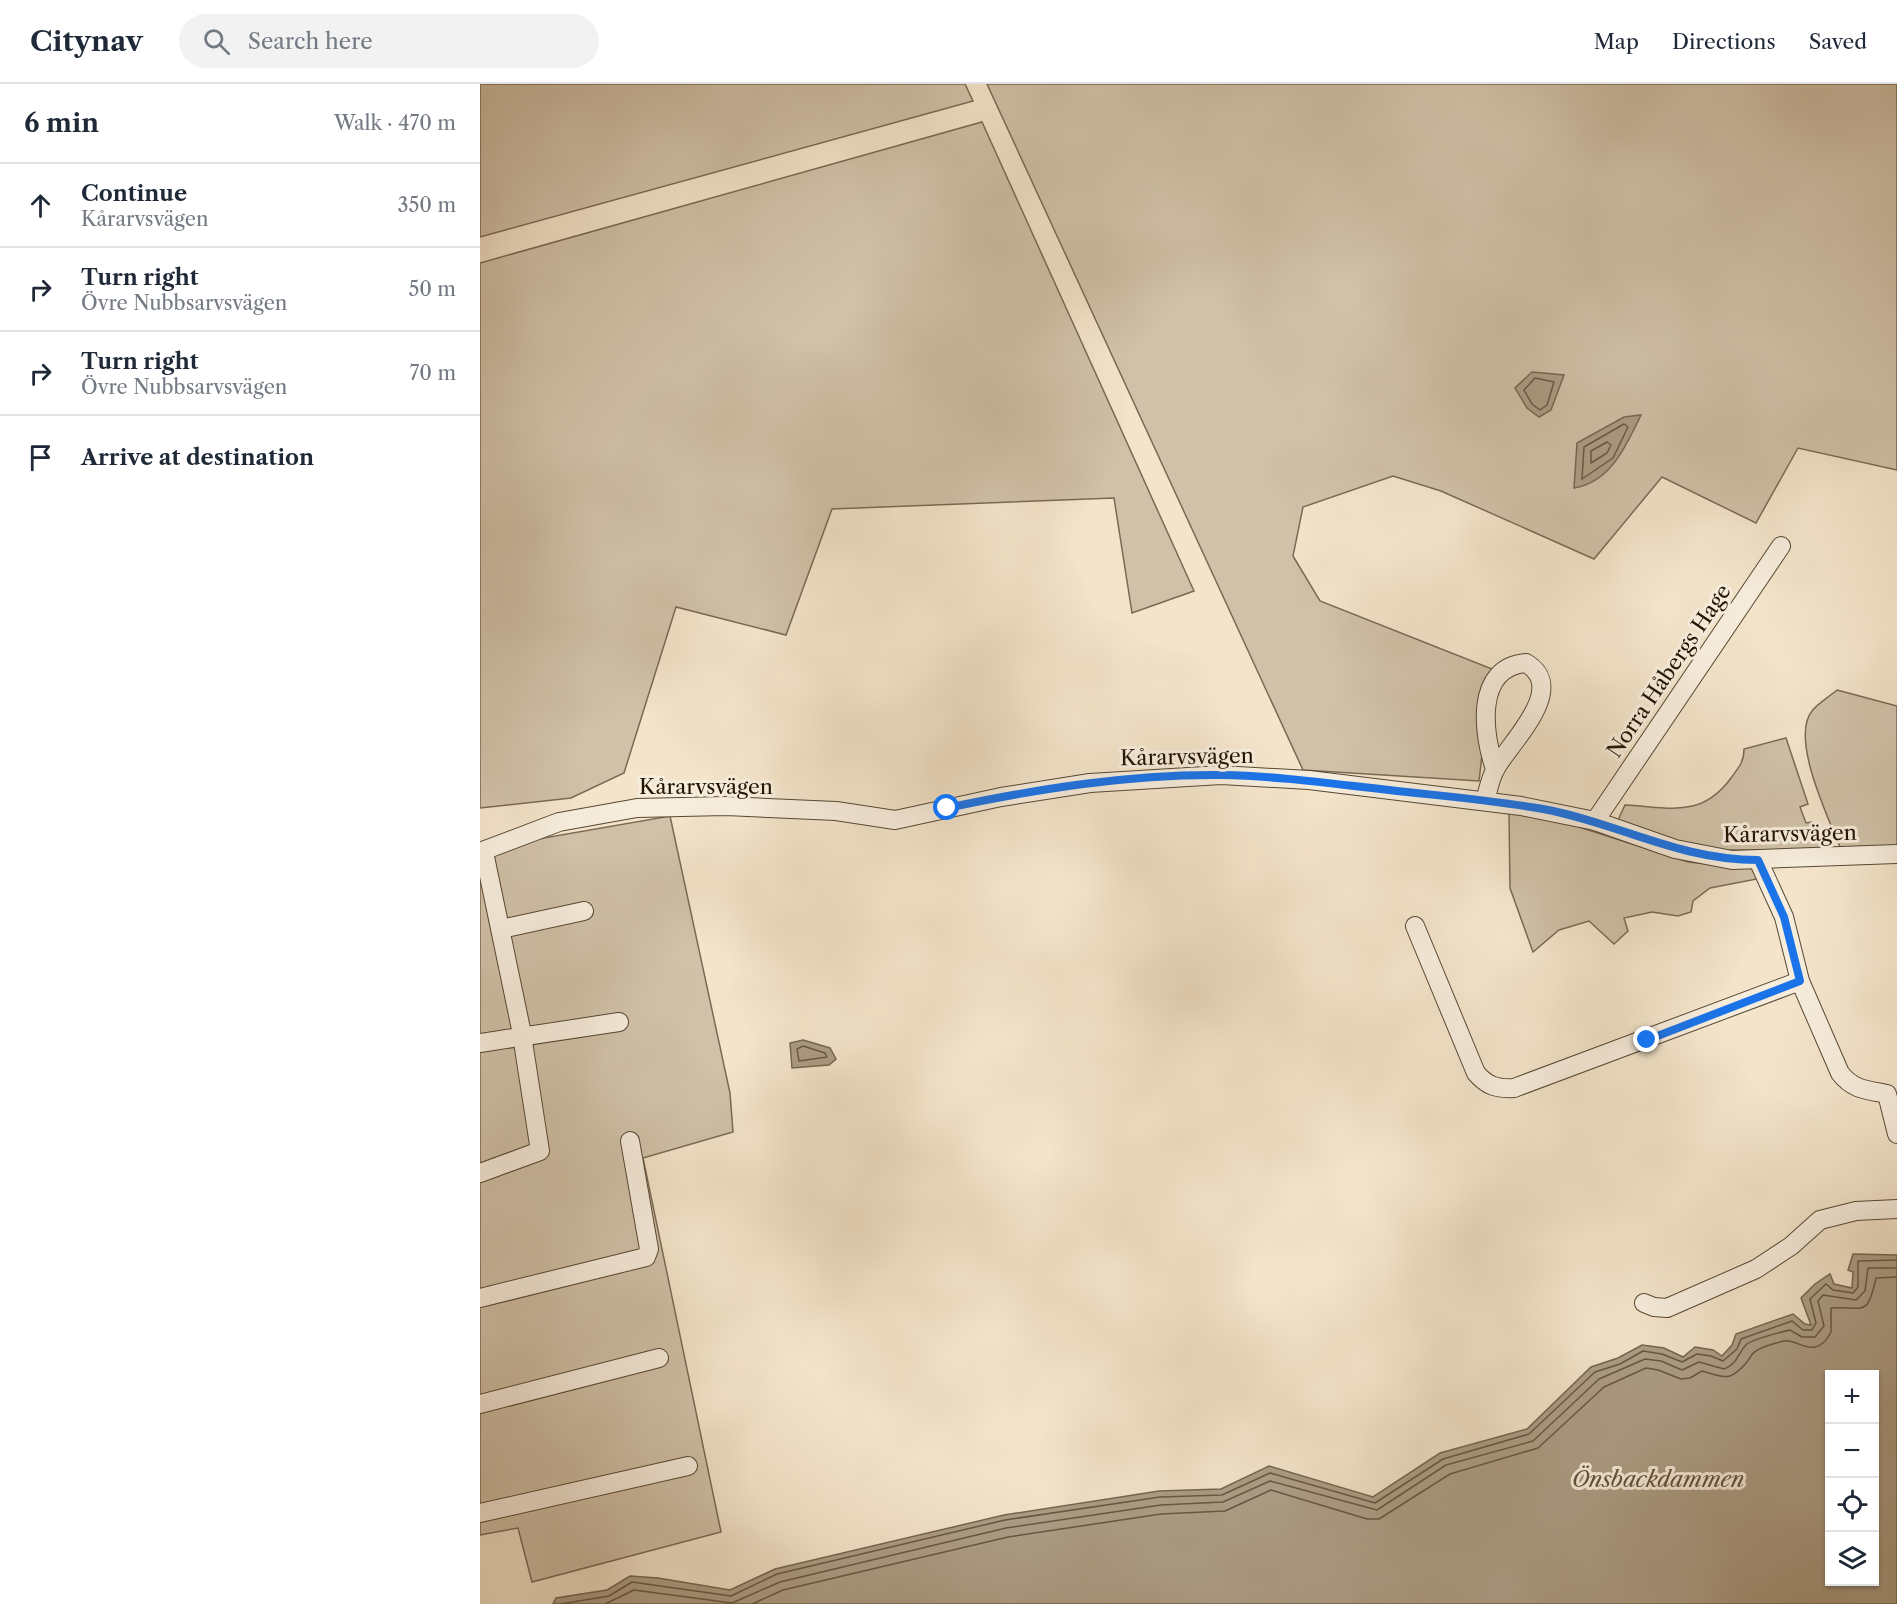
<!DOCTYPE html>
<html lang="en">
<head>
<meta charset="utf-8">
<style>
  body { margin:0; font-family:"Libre Caslon Text",serif; background:#f2f2f3; color:#1f2937 }
  .controls { position:absolute; right:18px; bottom:18px; display:grid; overflow:hidden; border-radius:0px; box-shadow:0 2px 4px #0004 }
  .controls button { width:54px; height:54px; display:grid; place-items:center; padding:0; border:0; border-bottom:2px solid #e0e1e3; background:#fff; color:#1f2937; font:30px sans-serif }
  .stop { position:absolute; width:18px; height:18px; margin:-14px; border:4px solid #1a73e8; border-radius:50%; background:#fff }
  .stop.end { background:#1a73e8; border-color:#fff; box-shadow:0 2px 6px #0008 }
  .list { margin:0; padding:0; list-style:none }
  h2 { display:flex; justify-content:space-between; align-items:center; height:78px; margin:0; padding:0 24px; font-size:26px }
  h2 small { font-size:20px; font-weight:400; color:#747a83 }
  .list li { display:grid; grid-template-columns:39px 1fr auto; gap:18px; align-items:center; box-sizing:border-box; height:84px; padding:0 24px; border-top:2px solid #e0e1e3 }
  .list b { display:block; font-size:22px; white-space:nowrap }
  .list p { margin:0; font-size:20px; white-space:nowrap; color:#747a83 }
  .list em { font-size:20px; font-style:normal; color:#747a83 }
  .icon { flex:none; width:33px; height:33px; fill:none; stroke:currentColor; stroke-width:2; stroke-linecap:round; stroke-linejoin:round }
  .map { position:relative; flex:none; width:1417px; height:1520px; overflow:hidden }
  header { display:flex; align-items:center; gap:36px; box-sizing:border-box; height:84px; padding:0 30px; background:#fff; border-bottom:2px solid #e0e1e3 }
  header strong { font-size:28px }
  nav { display:flex; gap:33px; margin-inline-start:auto; font-size:21px }
  .search { width:420px; height:54px; background:#f2f2f3; display:flex; align-items:center; gap:15px; box-sizing:border-box; padding:0 21px; border-radius:33px; color:#747a83; font-size:22px }
  main { display:flex }
  aside { flex:1; background:#fff }
  .map>svg:first-child { display:block }
</style>
</head>
<body>
<header>
<strong>Citynav</strong>
<div class="search"><svg class="icon" aria-label="search" viewBox="0 0 24 24"><circle cx="10" cy="10" r="6"/><path d="M15 15l6 6"/></svg>Search here</div>
<nav><a>Map</a><a>Directions</a><a>Saved</a></nav>
</header>
<main>
<aside>
<h2>6 min<small>Walk · 470 m</small></h2>
<ul class="list">
<li><svg class="icon" aria-label="ahead" viewBox="0 0 24 24"><path d="M12 20V5M6 11l6-6 6 6"/></svg><div><b>Continue</b><p>Kårarvsvägen</p></div><em>350 m</em></li>
<li><svg class="icon" aria-label="right" viewBox="0 0 24 24"><path d="M7 20v-9h11M14 6l5 5-5 5"/></svg><div><b>Turn right</b><p>Övre Nubbsarvsvägen</p></div><em>50 m</em></li>
<li><svg class="icon" aria-label="right" viewBox="0 0 24 24"><path d="M7 20v-9h11M14 6l5 5-5 5"/></svg><div><b>Turn right</b><p>Övre Nubbsarvsvägen</p></div><em>70 m</em></li>
<li><svg class="icon" aria-label="arrive" viewBox="0 0 24 24"><path d="M6 21V4h12l-3 4 3 4H6"/></svg><div><b>Arrive at destination</b></div></li>
</ul>
</aside>
<div class="map">
<svg width="1417" height="1520" viewBox="0 0 1417 1520">
  <rect width="100%" height="100%" fill="#f3e4ca"/>
  <filter id="stains"><feTurbulence type="fractalNoise" baseFrequency=".00333" numOctaves="4"/><feColorMatrix values="0 0 0 0 .2 0 0 0 0 .09 0 0 0 0 .02 0 0 0 .5 -.17"/></filter>
  <radialGradient id="worn" r=".72"><stop offset=".6" stop-color="#630" stop-opacity="0"/><stop offset="1" stop-color="#630" stop-opacity=".3"/></radialGradient>
  <g fill="#d0c1a8" stroke="#7a6a54" stroke-width="1.5">
    <path d="M 0,0 L 485,0 L 493,17 L 0,153 Z"/>
    <path d="M 507,0 L 1417,0 L 1417,386 L 1318,364 L 1276,439 L 1182,393 L 1114,475 L 961,407 L 913,392 L 823,423 L 813,472 L 840,517 L 1012,585 L 999,697 L 823,686 Z"/>
    <path d="M 502,38 L 714,507 L 652,529 L 634,414 L 352,425 L 306,551 L 196,523 L 144,689 L 91,714 L 0,724 L 0,179 Z"/>
    <path d="M 1357,606 L 1417,622 L 1417,762 L 1360,763 C 1348,733 1310,654 1332,627 C 1338,619 1349,613 1357,606 Z"/>
    <path d="M 1306,654 L 1328,720 L 1320,723 L 1326,739 L 1332,738 L 1341,754 L 1339,766 L 1222,766 L 1138,736 L 1145,721 C 1190,723 1221,735 1251,694 C 1259,683 1264,678 1264,665 Z"/>
    <path d="M 1029,729 L 1068,733 L 1208,778 L 1275,785 L 1277,795 L 1230,804 L 1213,817 L 1211,828 L 1198,832 L 1172,828 L 1144,834 L 1148,847 L 1134,860 L 1109,837 L 1079,846 L 1053,868 L 1030,804 Z"/>
    <path d="M 190,732 L 250,1009 L 253,1048 L 163,1074 L 241,1448 L 52,1498 L 38,1444 L 0,1451 L 0,765 Z"/>
  </g>
  <g fill="#ac9d85" stroke="#756650" stroke-width="1.5" fill-rule="evenodd">
    <path d="M 1052,288 L 1084,291 L 1071,326 L 1059,333 L 1047,324 L 1035,304 Z"/>
    <path d="M 1161,331 C 1146,362 1131,398 1094,404 L 1097,359 L 1144,333 Z"/>
    <path d="M 323,956 L 350,964 L 356,975 L 349,981 L 312,984 L 310,959 Z"/>
    <path d="M 1373,1170 L 1417,1171 L 1417,1520 L 73,1520 L 76,1514 L 127,1506 L 150,1492 L 178,1494 L 250,1506 L 295,1485 L 524,1431 L 679,1407 L 741,1405 L 789,1382 L 893,1413 L 960,1369 L 1047,1345 L 1111,1283 L 1138,1274 L 1162,1261 L 1184,1264 L 1203,1273 L 1215,1263 L 1233,1266 L 1242,1272 L 1252,1261 L 1256,1250 L 1313,1230 L 1325,1240 L 1331,1241 L 1321,1214 L 1335,1200 L 1350,1190 L 1354,1200 L 1372,1204 L 1373,1188 L 1368,1186 ZM 1350,1290 L 1394,1290 L 1394,1498 L 1350,1498 Z"/>
  </g>
  <g fill="none" stroke-linecap="round" stroke-linejoin="round">
    <g stroke="#685842" stroke-width="1.5">
      <path d="M 1055,294 L 1074,298 L 1067,321 L 1060,326 L 1052,320 L 1044,306 Z"/>
      <path d="M 1144,340 L 1148,343 L 1133,374 L 1102,395 L 1104,363 Z"/>
      <path d="M 1127,358 L 1131,361 L 1127,369 L 1111,379 L 1111,367 Z"/>
      <path d="M 323,962 L 345,969 L 347,973 L 319,977 L 317,965 Z"/>
      <path d="M 80,1520 L 129,1512 L 152,1498 L 251,1512 L 297,1490 L 525,1436 L 680,1413 L 742,1411 L 790,1389 L 895,1419 L 963,1375 L 1049,1350 L 1115,1288 L 1140,1280 L 1163,1267 L 1182,1270 L 1202,1278 L 1217,1270 L 1231,1272 L 1243,1277 L 1257,1265 L 1261,1255 L 1312,1237 L 1323,1246 L 1332,1246 L 1336,1239 L 1330,1215 L 1346,1200 L 1353,1206 L 1373,1209 L 1378,1203 L 1378,1177 L 1417,1176"/>
      <path d="M 125,1520 L 154,1506 L 252,1519 L 300,1498 L 526,1444 L 681,1421 L 743,1418 L 790,1397 L 897,1426 L 966,1381 L 1053,1357 L 1119,1295 L 1165,1275 L 1181,1277 L 1202,1286 L 1219,1278 L 1244,1285 C 1258,1280 1258,1268 1267,1260 C 1274,1255 1301,1248 1310,1246 L 1322,1253 L 1335,1253 L 1344,1242 L 1338,1217 L 1343,1211 L 1376,1216 L 1385,1207 L 1388,1184 L 1417,1184"/>
      <path d="M 272,1520 L 303,1506 L 528,1453 L 681,1430 L 745,1427 L 791,1406 L 887,1435 L 899,1435 L 970,1390 L 1058,1364 L 1124,1303 L 1166,1284 L 1178,1286 L 1201,1295 L 1210,1294 L 1222,1287 C 1245,1293 1249,1299 1267,1278 C 1270,1274 1272,1269 1276,1267 C 1283,1262 1294,1260 1303,1257 C 1317,1253 1335,1279 1351,1248 L 1351,1224 C 1385,1222 1387,1234 1396,1194 L 1417,1193"/>
    </g>
    <defs>
      <g id="street">
        <path d="M 1005,717 C 1008,707 1010,695 1015,686 C 1027,661 1090,605 1046,579 C 994,583 1003,651 1015,685"/>
        <path d="M 1115,737 L 1301,462"/>
        <path d="M 0,768 L 79,738 L 157,724 L 246,722 L 356,727 L 415,736 L 521,713 L 610,699 L 741,691 L 829,696 L 1041,722 L 1115,737 L 1195,765 L 1252,776 L 1417,770"/>
        <path d="M 1278,776 L 1304,833 L 1320,897 L 1360,989 C 1373,1006 1387,1006 1407,1010 L 1417,1050"/>
        <path d="M 935,842 L 996,989 C 1007,1002 1017,1005 1034,1004 L 1320,897"/>
        <path d="M 21,845 L 104,827"/>
        <path d="M 0,959 L 139,938"/>
        <path d="M 0,1089 L 60,1067 L 41,945 L 4,768"/>
        <path d="M 0,1214 L 166,1173 L 169,1165 L 150,1057"/>
        <path d="M 1164,1219 L 1174,1223 L 1187,1224 L 1276,1185 L 1311,1162 L 1340,1136 L 1376,1127 L 1417,1125"/>
        <path d="M 0,1320 L 179,1274"/>
        <path d="M 0,1429 L 208,1382"/>
      </g>
    </defs>
    <use href="#street" stroke="#574832" stroke-width="20"/>
    <use href="#street" stroke="#f7eddd" stroke-width="18"/>
  </g>
  <g fill="none" stroke-linecap="round" stroke-linejoin="round">
    <path stroke="#1a73e8" stroke-width="8" d="M 467,724 C 557,705 649,690 742,691 C 798,692 854,700 909,706 C 961,712 1012,716 1063,725 C 1139,739 1198,776 1278,776 L 1304,833 L 1320,897 L 1167,956"/>
  </g>
  <g text-anchor="middle" stroke-width="6" stroke-linejoin="round" paint-order="stroke">
    <g font-size="21" fill="#231400" stroke="#f7eddd">
      <text transform="translate(1189 587) rotate(-56)" y="7">Norra Håbergs Hage</text>
      <text transform="translate(707 673) rotate(-1)" y="7">Kårarvsvägen</text>
      <text x="226" y="710">Kårarvsvägen</text>
      <text transform="translate(1310 750) rotate(-1)" y="7">Kårarvsvägen</text>
    </g>
    <g font-size="22" font-style="italic" fill="#61523c" stroke="#f7eddd">
      <text x="1178" y="1403">Önsbackdammen</text>
    </g>
  </g>
  <rect width="100%" height="100%" filter="url(#stains)"/>
  <rect width="100%" height="100%" fill="url(#worn)"/>
</svg>
<div class="controls">
<button>+</button>
<button>−</button>
<button><svg class="icon" aria-label="locate" viewBox="0 0 24 24"><circle cx="12" cy="12" r="6"/><path d="M12 2v4M12 18v4M2 12h4M18 12h4"/></svg></button>
<button><svg class="icon" aria-label="layers" viewBox="0 0 24 24"><path d="M12 4l9 5-9 5-9-5zM3 14l9 5 9-5"/></svg></button>
</div>
<div class="stop" style="left:467px;top:724px"></div>
<div class="stop end" style="left:1167px;top:956px"></div>
</div>
</main>
</body>
</html>
